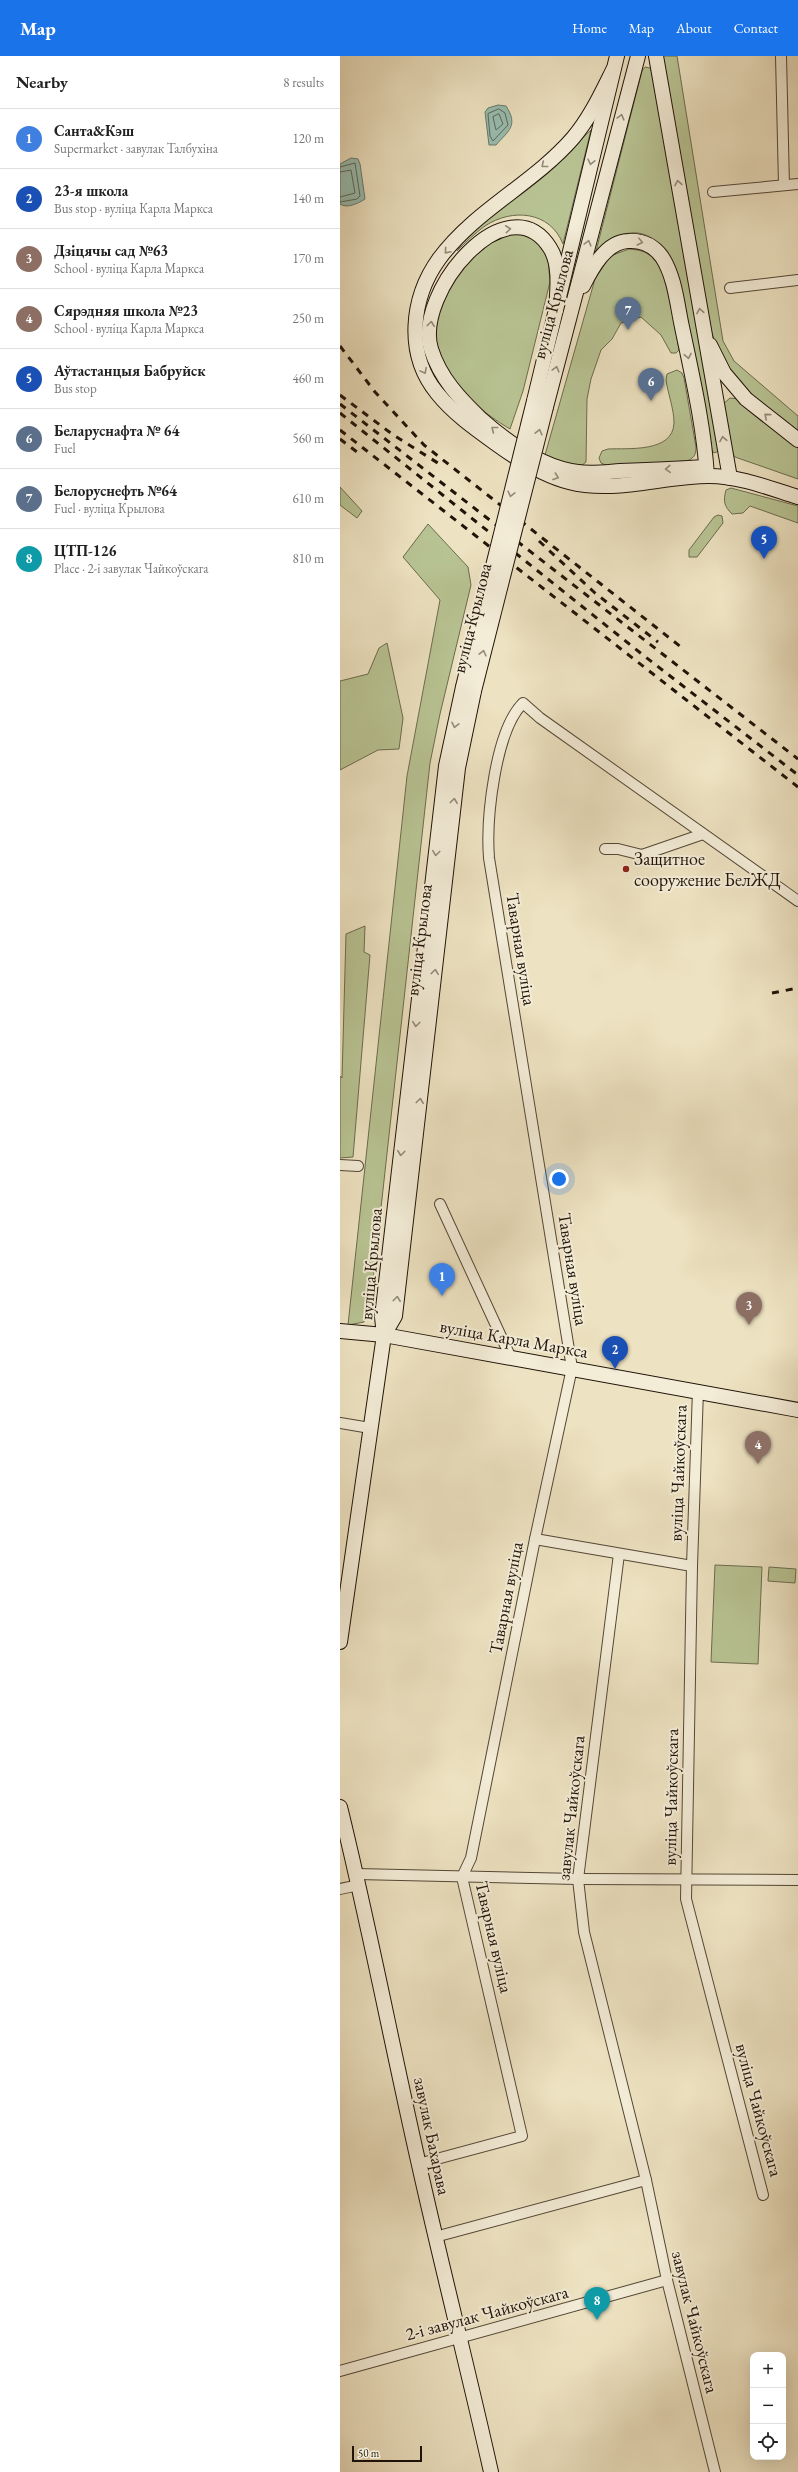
<!DOCTYPE html>
<html lang="en">
<head>
<meta charset="utf-8">
<style>
  body { margin:0; font-family:"EB Garamond",serif; background:#f6f6f6; color:#222 }
  .controls { position:absolute; right:12px; bottom:12px; display:grid; overflow:hidden; border-radius:8px; box-shadow:0 4px 16px #0002 }
  .controls button { width:36px; height:36px; display:grid; place-items:center; padding:0; border:0; border-bottom:1px solid #e0e0e0; background:#fff; color:#222; font:20px sans-serif }
  .scale { position:absolute; left:12px; bottom:10px; width:70px; box-sizing:border-box; padding-left:4px; border:2px solid #201308; border-top:0; font-size:11px; line-height:14px; white-space:nowrap; color:#201308; -webkit-text-stroke:3px #f3ecd7; paint-order:stroke }
  .you { position:absolute; left:219px; top:1123px; width:14px; height:14px; margin:-10px; border:3px solid #fff; border-radius:50%; background:#1a73e8; box-shadow:0 0 0 6px #1a73e833 }
  .badge { display:grid; place-items:center; width:26px; height:26px; border-radius:50%; background:#1a73e8; color:#fff; font-size:13px; font-weight:700 }
  .pin { position:absolute; translate:-50% -33px; filter:drop-shadow(0 1px 2px #0008) }
  .pin::after { content:''; position:absolute; top:21px; width:14px; height:12px; background:inherit; clip-path:polygon(0 0,100% 0,50% 100%) }
  .list { margin:0; padding:0; list-style:none }
  h2 { display:flex; justify-content:space-between; align-items:center; height:52px; margin:0; padding:0 16px; font-size:17px }
  h2 small { font-size:13px; font-weight:400; color:#767676 }
  .list li { display:grid; grid-template-columns:26px 1fr auto; gap:12px; align-items:center; box-sizing:border-box; height:60px; padding:0 16px; border-top:1px solid #e0e0e0 }
  .list b { display:block; font-size:15px; white-space:nowrap }
  .list p { margin:0; font-size:13px; white-space:nowrap; color:#767676 }
  .list em { font-size:13px; font-style:normal; color:#767676 }
  .icon { flex:none; width:22px; height:22px; fill:none; stroke:currentColor; stroke-width:2; stroke-linecap:round; stroke-linejoin:round }
  .map { position:relative; flex:none; width:458px; height:2416px; overflow:hidden }
  header { display:flex; align-items:center; gap:24px; box-sizing:border-box; height:56px; padding:0 20px; background:#1a73e8; color:#fff }
  header strong { font-size:19px }
  nav { display:flex; gap:22px; margin-inline-start:auto; font-size:14px }
  main { display:flex }
  aside { flex:1; background:#fff }
  .map>svg:first-child { display:block }
</style>
</head>
<body>
<header>
<strong>Map</strong>
<nav><a>Home</a><a>Map</a><a>About</a><a>Contact</a></nav>
</header>
<main>
<aside>
<h2>Nearby<small>8 results</small></h2>
<ul class="list">
<li><span class="badge" style="background:#3f7fe0">1</span><div><b>Санта&amp;Кэш</b><p>Supermarket · завулак Талбухіна</p></div><em>120 m</em></li>
<li><span class="badge" style="background:#1a4fb4">2</span><div><b>23-я школа</b><p>Bus stop · вуліца Карла Маркса</p></div><em>140 m</em></li>
<li><span class="badge" style="background:#8d6e63">3</span><div><b>Дзіцячы сад №63</b><p>School · вуліца Карла Маркса</p></div><em>170 m</em></li>
<li><span class="badge" style="background:#8d6e63">4</span><div><b>Сярэдняя школа №23</b><p>School · вуліца Карла Маркса</p></div><em>250 m</em></li>
<li><span class="badge" style="background:#1a4fb4">5</span><div><b>Аўтастанцыя Бабруйск</b><p>Bus stop</p></div><em>460 m</em></li>
<li><span class="badge" style="background:#5c6f8a">6</span><div><b>Беларуснафта № 64</b><p>Fuel</p></div><em>560 m</em></li>
<li><span class="badge" style="background:#5c6f8a">7</span><div><b>Белоруснефть №64</b><p>Fuel · вуліца Крылова</p></div><em>610 m</em></li>
<li><span class="badge" style="background:#0f9aa8">8</span><div><b>ЦТП-126</b><p>Place · 2-і завулак Чайкоўскага</p></div><em>810 m</em></li>
</ul>
</aside>
<div class="map">
<svg width="458" height="2416" viewBox="0 0 458 2416">
  <rect width="100%" height="100%" fill="#ede2c1"/>
  <filter id="stains"><feTurbulence type="fractalNoise" baseFrequency=".005" numOctaves="4"/><feColorMatrix values="0 0 0 0 .2 0 0 0 0 .09 0 0 0 0 .02 0 0 0 .5 -.17"/></filter>
  <radialGradient id="worn" r=".72"><stop offset=".6" stop-color="#630" stop-opacity="0"/><stop offset="1" stop-color="#630" stop-opacity=".3"/></radialGradient>
  <g fill="#b8c393" stroke="#6c6b4e">
    <path d="M 321,0 L 337,0 L 383,285 L 394,305 L 458,360 L 458,377 C 435,358 409,341 391,317 C 378,299 372,277 365,257 Z"/>
    <path d="M 305,11 L 310,12 L 312,16 L 379,395 L 374,397 L 372,394 L 336,214 C 327,190 305,167 277,181 C 269,185 262,194 255,199 L 302,15 Z"/>
    <path d="M 251,74 L 223,188 C 210,155 172,152 145,170 C 135,177 126,186 117,195 L 127,180 L 217,106 Z"/>
    <path d="M 175,176 L 197,184 L 208,202 L 210,226 L 183,335 L 170,373 C 133,351 85,311 96,262 C 99,249 106,240 112,229 C 129,201 145,187 175,176 Z"/>
    <path d="M 289,193 C 299,194 307,195 314,203 C 332,221 335,270 339,294 L 336,297 L 331,297 L 321,279 L 301,261 L 281,267 L 272,283 L 261,294 L 251,323 L 247,343 L 246,406 L 241,410 L 221,406 L 205,399 L 255,223 L 270,200 Z"/>
    <path d="M 337,314 L 342,317 L 344,322 L 356,391 C 356,399 354,402 347,405 L 268,410 L 261,407 L 259,402 L 262,395 L 268,393 C 288,392 333,397 334,367 C 334,353 328,338 326,324 L 327,318 Z"/>
    <path d="M 390,342 L 399,343 L 458,390 L 458,423 L 395,401 L 391,396 L 382,349 Z"/>
    <path d="M 0,431 L 22,455 L 17,462 L 0,449 Z"/>
    <path d="M 391,432 L 458,450 L 458,467 L 410,450 L 403,457 L 392,458 C 384,450 383,445 386,434 Z"/>
    <path d="M 378,459 L 382,460 L 383,467 L 357,501 L 349,501 L 349,494 L 374,461 Z"/>
    <path d="M 88,468 L 128,511 L 131,529 L 100,658 L 90,707 L 30,1252 L 24,1266 L 8,1269 L 67,720 L 100,544 L 63,501 Z"/>
    <path d="M 47,587 L 63,662 L 59,693 L 38,694 L 0,714 L 0,625 L 28,618 L 39,592 Z"/>
    <path d="M 25,870 L 24,896 L 30,899 L 13,1101 L 0,1102 L 0,1020 L 2,1022 L 6,878 Z"/>
    <path d="M 375,1509 L 422,1511 L 418,1608 L 371,1606 Z"/>
    <path d="M 429,1511 L 456,1513 L 455,1527 L 428,1525 Z"/>
  </g>
  <g fill="#99beb1" stroke="#697a6d">
    <path d="M 158,49 L 166,50 C 179,70 168,75 156,89 L 149,89 L 145,56 L 148,52 Z"/>
    <path d="M 11,102 L 18,103 L 20,108 L 25,143 C 19,147 7,153 0,148 L 0,108 Z"/>
  </g>
  <g fill="none" stroke-linecap="round" stroke-linejoin="round">
    <g stroke="#5c685c" stroke-width="1">
      <path d="M 159,53 L 165,57 L 168,69 L 153,85 L 150,80 L 148,58 Z"/>
      <path d="M 159,58 L 163,68 L 156,74 L 153,61 Z"/>
      <path d="M 0,111 L 15,107 L 20,140 L 17,143 L 0,146"/>
      <path d="M 0,116 L 11,114 L 15,137 L 0,141"/>
    </g>
    <defs>
      <g id="street">
        <path d="M 441,0 L 444,129"/>
        <path d="M 373,136 L 458,128"/>
        <path d="M 390,232 L 458,224"/>
        <path d="M 265,793 L 278,793 L 302,799 L 363,778"/>
        <path d="M 0,1109 L 18,1110"/>
        <path d="M 100,1148 L 171,1302"/>
        <path d="M 358,1334 L 352,1510 L 346,1843 L 423,2139"/>
        <path d="M 0,1367 L 30,1372"/>
        <path d="M 195,1483 L 352,1510"/>
        <path d="M 279,1498 L 238,1823 L 244,1876 L 306,2124 L 327,2224 L 375,2416"/>
        <path d="M 17,1818 L 238,1823 L 458,1824"/>
        <path d="M 0,1833 L 19,1829"/>
        <path d="M 78,2108 L 182,2080 L 122,1821 L 131,1802 L 195,1483 L 232,1312 L 149,802 C 146,763 155,675 183,647 L 200,662 L 458,845"/>
        <path d="M 95,2181 L 306,2124"/>
        <path d="M 0,2315 L 327,2224"/>
      </g>
      <g id="secondary">
        <path d="M 316,0 L 390,422"/>
        <path d="M 273,14 C 261,38 250,62 233,82 C 193,128 135,154 99,203 C 71,242 65,298 97,337 C 113,357 134,372 155,387 C 177,403 202,419 229,426 C 274,438 323,420 369,420 C 399,420 429,432 458,441"/>
        <path d="M 243,230 C 252,212 266,186 288,185 C 302,184 314,190 322,201 C 335,221 337,248 342,271 C 352,319 364,370 367,420"/>
        <path d="M 216,254 C 217,236 221,209 210,192 C 168,125 74,237 91,293 C 100,322 120,343 141,363 C 167,386 202,412 238,416 C 251,418 266,416 280,415 C 308,414 336,413 364,411"/>
        <path d="M 370,289 L 384,317 L 406,343 L 458,384"/>
        <path d="M 194,345 L 277,0"/>
        <path d="M 206,351 L 298,0"/>
        <path d="M 0,1275 L 44,1279 L 458,1354"/>
        <path d="M 44,1279 L 55,1260 L 118,712 L 134,635"/>
        <path d="M 0,1586 L 44,1279 L 42,1261 L 106,710 L 123,631"/>
        <path d="M 0,1751 C 29,1869 52,1990 79,2109 C 102,2212 128,2313 151,2416"/>
      </g>
    </defs>
    <use href="#street" stroke="#534736" stroke-width="12"/>
    <use href="#secondary" stroke="#201308" stroke-width="16"/>
    <use href="#street" stroke="#f3ecd7" stroke-width="10"/>
    <use href="#secondary" stroke="#f3ecd7" stroke-width="14"/>
    <g stroke="#201308" stroke-width="3" stroke-dasharray="7 7" stroke-linecap="butt">
      <path d="M 0,290 L 35,336 L 84,389 L 341,591"/>
      <path d="M 0,339 L 52,378 L 101,409"/>
      <path d="M 0,348 L 458,703"/>
      <path d="M 0,357 L 303,599 L 458,719"/>
      <path d="M 0,374 L 458,731"/>
      <path d="M 0,383 L 21,399"/>
      <path d="M 199,485 L 255,537 L 318,586"/>
      <path d="M 432,937 L 458,932"/>
    </g>
    <defs>
      <g id="secondary-bridge">
        <path d="M 123,631 L 194,345"/>
        <path d="M 134,635 L 206,351"/>
      </g>
    </defs>
    <use href="#secondary-bridge" stroke="#201308" stroke-width="16" stroke-linecap="butt"/>
    <use href="#secondary-bridge" stroke="#f3ecd7" stroke-width="14"/>
  </g>
  <defs><path id="oneway-chevron" d="M-2-3.5L2.5 0L-2 3.5" fill="none" stroke-width="1.6" stroke-linecap="round" stroke-linejoin="round"/></defs>
  <g stroke="#948a7a">
    <use href="#oneway-chevron" transform="translate(281 61) rotate(-75)"/>
    <use href="#oneway-chevron" transform="translate(251 106) rotate(103)"/>
    <use href="#oneway-chevron" transform="translate(204 109) rotate(141)"/>
    <use href="#oneway-chevron" transform="translate(338 127) rotate(-100)"/>
    <use href="#oneway-chevron" transform="translate(168 173) rotate(-6)"/>
    <use href="#oneway-chevron" transform="translate(300 186) rotate(14)"/>
    <use href="#oneway-chevron" transform="translate(248 187) rotate(-75)"/>
    <use href="#oneway-chevron" transform="translate(107 195) rotate(131)"/>
    <use href="#oneway-chevron" transform="translate(360 255) rotate(-100)"/>
    <use href="#oneway-chevron" transform="translate(91 268) rotate(-83)"/>
    <use href="#oneway-chevron" transform="translate(348 300) rotate(79)"/>
    <use href="#oneway-chevron" transform="translate(216 313) rotate(-75)"/>
    <use href="#oneway-chevron" transform="translate(84 315) rotate(62)"/>
    <use href="#oneway-chevron" transform="translate(427 360) rotate(-140)"/>
    <use href="#oneway-chevron" transform="translate(154 373) rotate(-142)"/>
    <use href="#oneway-chevron" transform="translate(199 376) rotate(-76)"/>
    <use href="#oneway-chevron" transform="translate(383 383) rotate(-100)"/>
    <use href="#oneway-chevron" transform="translate(328 413) rotate(177)"/>
    <use href="#oneway-chevron" transform="translate(216 421) rotate(20)"/>
    <use href="#oneway-chevron" transform="translate(171 438) rotate(104)"/>
    <use href="#oneway-chevron" transform="translate(143 597) rotate(-76)"/>
    <use href="#oneway-chevron" transform="translate(115 669) rotate(102)"/>
    <use href="#oneway-chevron" transform="translate(114 745) rotate(-83)"/>
    <use href="#oneway-chevron" transform="translate(96 797) rotate(97)"/>
    <use href="#oneway-chevron" transform="translate(95 916) rotate(-83)"/>
    <use href="#oneway-chevron" transform="translate(76 968) rotate(97)"/>
    <use href="#oneway-chevron" transform="translate(80 1045) rotate(-83)"/>
    <use href="#oneway-chevron" transform="translate(61 1097) rotate(97)"/>
    <use href="#oneway-chevron" transform="translate(57 1243) rotate(-83)"/>
  </g>
  <circle fill="#8f2418" stroke="#f3ecd7" stroke-width="1.5" cx="286" cy="813" r="4"/>
  <g text-anchor="middle" stroke-width="4" stroke-linejoin="round" paint-order="stroke">
    <g font-size="18" fill="#201308" stroke="#f3ecd7">
      <text transform="translate(213 248) rotate(-75)" y="6">вуліца Крылова</text>
      <text transform="translate(132 562) rotate(-76)" y="6">вуліца Крылова</text>
      <text transform="translate(79 884) rotate(-83)" y="6">вуліца Крылова</text>
      <text transform="translate(181 893) rotate(81)" y="6">Таварная вуліца</text>
      <text transform="translate(31 1208) rotate(-85)" y="6">вуліца Крылова</text>
      <text transform="translate(233 1213) rotate(81)" y="6">Таварная вуліца</text>
      <text transform="translate(174 1283) rotate(10)" y="6">вуліца Карла Маркса</text>
      <text transform="translate(338 1417) rotate(-88)" y="6">вуліца Чайкоўскага</text>
      <text transform="translate(166 1542) rotate(-79)" y="6">Таварная вуліца</text>
      <text transform="translate(331 1741) rotate(-89)" y="6">вуліца Чайкоўскага</text>
      <text transform="translate(231 1752) rotate(-84)" y="6">завулак Чайкоўскага</text>
      <text transform="translate(154 1881) rotate(77)" y="6">Таварная вуліца</text>
      <text transform="translate(419 2054) rotate(75)" y="6">вуліца Чайкоўскага</text>
      <text transform="translate(92 2080) rotate(78)" y="6">завулак Бахарава</text>
      <text transform="translate(147 2257) rotate(-15)" y="6">2-і завулак Чайкоўскага</text>
      <text transform="translate(355 2266) rotate(76)" y="6">завулак Чайкоўскага</text>
    </g>
    <g font-size="18" fill="#201308" stroke="#f3ecd7" text-anchor="start">
      <text x="294" y="809">Защитное<tspan x="294" dy="21">сооружение БелЖД</tspan></text>
    </g>
  </g>
  <rect width="100%" height="100%" filter="url(#stains)"/>
  <rect width="100%" height="100%" fill="url(#worn)"/>
</svg>
<div class="controls">
<button>+</button>
<button>−</button>
<button><svg class="icon" aria-label="locate" viewBox="0 0 24 24"><circle cx="12" cy="12" r="6"/><path d="M12 2v4M12 18v4M2 12h4M18 12h4"/></svg></button>
</div>
<div class="scale">50 m</div>
<div class="you"></div>
<div class="pin badge" style="left:102px;top:1240px;background:#3f7fe0">1</div>
<div class="pin badge" style="left:275px;top:1313px;background:#1a4fb4">2</div>
<div class="pin badge" style="left:409px;top:1269px;background:#8d6e63">3</div>
<div class="pin badge" style="left:418px;top:1408px;background:#8d6e63">4</div>
<div class="pin badge" style="left:424px;top:503px;background:#1a4fb4">5</div>
<div class="pin badge" style="left:311px;top:345px;background:#5c6f8a">6</div>
<div class="pin badge" style="left:288px;top:274px;background:#5c6f8a">7</div>
<div class="pin badge" style="left:257px;top:2264px;background:#0f9aa8">8</div>
</div>
</main>
</body>
</html>
